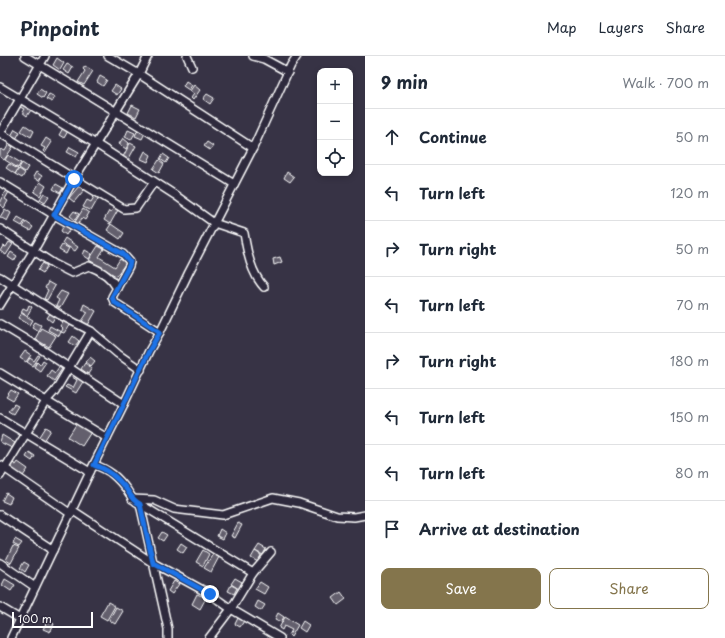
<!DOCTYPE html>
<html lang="en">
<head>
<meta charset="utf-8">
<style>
  body { margin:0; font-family:"Playpen Sans",sans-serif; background:#f2f2f3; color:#1f2937 }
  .controls { position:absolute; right:12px; top:12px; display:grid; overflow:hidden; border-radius:8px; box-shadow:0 2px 6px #0003 }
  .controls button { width:36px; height:36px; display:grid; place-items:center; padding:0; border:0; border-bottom:1px solid #e0e1e3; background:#fff; color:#1f2937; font:20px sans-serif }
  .scale { position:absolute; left:12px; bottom:10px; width:81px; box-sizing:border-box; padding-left:4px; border:2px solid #fff; border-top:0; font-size:11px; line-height:14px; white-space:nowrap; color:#fff; -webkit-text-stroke:3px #2f2a3d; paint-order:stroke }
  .stop { position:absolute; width:12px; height:12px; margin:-9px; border:3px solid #1a73e8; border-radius:50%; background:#fff }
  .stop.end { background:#1a73e8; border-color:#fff; box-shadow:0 1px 4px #0008 }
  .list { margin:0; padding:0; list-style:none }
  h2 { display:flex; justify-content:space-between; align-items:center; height:52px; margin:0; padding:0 16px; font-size:17px }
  h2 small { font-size:13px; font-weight:400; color:#747a83 }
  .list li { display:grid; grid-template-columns:26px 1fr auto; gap:12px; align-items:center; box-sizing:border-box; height:56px; padding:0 16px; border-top:1px solid #e0e1e3 }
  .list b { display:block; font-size:15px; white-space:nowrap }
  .list em { font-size:13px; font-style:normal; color:#747a83 }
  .actions { display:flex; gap:8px; padding:12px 16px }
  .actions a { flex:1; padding:9px 0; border:1px solid #84754c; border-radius:8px; text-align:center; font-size:14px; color:#84754c }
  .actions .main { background:#84754c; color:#fff }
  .icon { flex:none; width:22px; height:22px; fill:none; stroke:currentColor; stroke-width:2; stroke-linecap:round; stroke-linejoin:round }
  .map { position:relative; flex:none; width:365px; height:582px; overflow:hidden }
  header { display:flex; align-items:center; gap:24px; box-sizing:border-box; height:56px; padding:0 20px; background:#fff; border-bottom:1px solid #e0e1e3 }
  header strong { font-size:19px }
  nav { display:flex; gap:22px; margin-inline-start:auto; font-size:14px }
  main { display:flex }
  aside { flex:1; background:#fff }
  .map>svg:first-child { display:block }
</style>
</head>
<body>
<header>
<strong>Pinpoint</strong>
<nav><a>Map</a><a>Layers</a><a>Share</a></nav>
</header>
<main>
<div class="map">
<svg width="365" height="582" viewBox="0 0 365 582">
  <rect width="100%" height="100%" fill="#373345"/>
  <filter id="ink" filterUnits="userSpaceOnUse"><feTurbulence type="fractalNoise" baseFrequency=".025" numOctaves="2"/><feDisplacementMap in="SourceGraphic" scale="8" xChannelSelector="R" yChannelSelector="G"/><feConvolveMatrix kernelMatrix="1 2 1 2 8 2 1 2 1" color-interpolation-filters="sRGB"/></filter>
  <g filter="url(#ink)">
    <g fill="#635f6d" stroke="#fff">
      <path d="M 57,2 L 64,7 L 60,14 L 53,9 Z"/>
      <path d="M 67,8 L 73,11 L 69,18 L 63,14 Z"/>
      <path d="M 85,10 L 93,15 L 84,29 L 78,26 L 85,15 L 83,13 Z"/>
      <path d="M 100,20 L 107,24 L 103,30 L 97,26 Z"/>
      <path d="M 186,25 L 192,29 L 189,34 L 183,30 Z"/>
      <path d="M 115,29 L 121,33 L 117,39 L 111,35 Z"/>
      <path d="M 194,29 L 200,34 L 193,44 L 191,42 L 194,38 L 190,35 Z"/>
      <path d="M 40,33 L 46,37 L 43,42 L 37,38 Z"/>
      <path d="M 49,38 L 55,41 L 52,46 L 46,43 Z"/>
      <path d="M 207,38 L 214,42 L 210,48 L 203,43 Z"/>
      <path d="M 20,47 L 31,54 L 27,60 L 22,56 L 24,53 L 18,50 Z"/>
      <path d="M 132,49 L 140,53 L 136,61 L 128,57 Z"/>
      <path d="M 25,69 L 34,75 L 31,81 L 21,75 Z"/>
      <path d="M 63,72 L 68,75 L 64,82 L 59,79 Z"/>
      <path d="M 15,73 L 20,76 L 16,83 L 11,80 Z"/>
      <path d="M 138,73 L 145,77 L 142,83 L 135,80 Z"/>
      <path d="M 128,74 L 135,77 L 131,84 L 125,81 Z"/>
      <path d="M 46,82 L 52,86 L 45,97 L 43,95 L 45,92 L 41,90 Z"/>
      <path d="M 123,82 L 129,87 L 126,93 L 119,88 Z"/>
      <path d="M 207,86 L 213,90 L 210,94 L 204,90 Z"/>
      <path d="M 130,87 L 136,90 L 128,104 L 123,101 Z"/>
      <path d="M 9,88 L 13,91 L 4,104 L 0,101 L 0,94 L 1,93 L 5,95 Z"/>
      <path d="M 70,91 L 79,96 L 76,101 L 67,96 Z"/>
      <path d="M 145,95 L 151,99 L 148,106 L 141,103 Z"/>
      <path d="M 163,98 L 169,102 L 166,107 L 160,103 Z"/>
      <path d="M 8,99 L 21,107 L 18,112 L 5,104 Z"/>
      <path d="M 159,104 L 164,108 L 159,117 L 153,113 Z"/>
      <path d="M 22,107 L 28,111 L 25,116 L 19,112 Z"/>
      <path d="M 9,108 L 18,113 L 15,118 L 6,112 Z"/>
      <path d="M 19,113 L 25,117 L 22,122 L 15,118 Z"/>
      <path d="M 36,116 L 42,120 L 39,125 L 33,121 Z"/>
      <path d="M 287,116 L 294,121 L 290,126 L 284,122 Z"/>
      <path d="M 40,126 L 46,130 L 40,140 L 34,136 Z"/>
      <path d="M 56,128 L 63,132 L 60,137 L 53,133 Z"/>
      <path d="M 79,130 L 84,134 L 74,146 L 69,142 Z"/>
      <path d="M 6,134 L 9,136 L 5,143 L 8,145 L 4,152 L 0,149 L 0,145 Z"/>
      <path d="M 44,137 L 49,140 L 45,146 L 40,143 Z"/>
      <path d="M 95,139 L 99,141 L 91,155 L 83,151 L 87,144 L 91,146 Z"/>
      <path d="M 114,151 L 118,154 L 110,168 L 104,164 L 109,155 L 111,156 Z"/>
      <path d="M 5,153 L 11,157 L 7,165 L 0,161 Z"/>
      <path d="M 83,153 L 89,157 L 85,164 L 82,162 L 78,168 L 75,166 Z"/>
      <path d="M 74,155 L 79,158 L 75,164 L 70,160 Z"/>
      <path d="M 18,161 L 25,165 L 22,170 L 15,166 Z"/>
      <path d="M 26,166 L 33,171 L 30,175 L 23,171 Z"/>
      <path d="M 111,168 L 124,177 L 120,183 L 107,174 Z"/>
      <path d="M 64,169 L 70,173 L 66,179 L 61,175 Z"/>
      <path d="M 65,182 L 78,191 L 75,195 L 62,187 Z"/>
      <path d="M 9,186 L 13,188 L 6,199 L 0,195 L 3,190 L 6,191 Z"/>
      <path d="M 62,189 L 69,192 L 66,198 L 59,194 Z"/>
      <path d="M 98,190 L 104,193 L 99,201 L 115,211 L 120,203 L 126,207 L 116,220 L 89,204 Z"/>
      <path d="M 85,194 L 92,198 L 89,203 L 83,199 Z"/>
      <path d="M 11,196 L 17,200 L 14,205 L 8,201 Z"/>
      <path d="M 280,201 L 282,206 L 274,209 L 273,203 Z"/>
      <path d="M 43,207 L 47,210 L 43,217 L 38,214 Z"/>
      <path d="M 48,226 L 55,230 L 47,244 L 44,243 L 48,234 L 45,232 Z"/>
      <path d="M 61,235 L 68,238 L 60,252 L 56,250 L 59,244 L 56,242 Z"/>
      <path d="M 84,248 L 96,255 L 88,269 L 82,265 L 88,256 L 82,253 Z"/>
      <path d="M 29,249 L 32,251 L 27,260 L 21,256 L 23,252 L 27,254 Z"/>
      <path d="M 51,256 L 56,259 L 52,266 L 47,262 Z"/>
      <path d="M 21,257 L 33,264 L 30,269 L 18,262 Z"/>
      <path d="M 64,264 L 70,268 L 64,277 L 61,276 L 63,273 L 60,270 Z"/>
      <path d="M 35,266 L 41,269 L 38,275 L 32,271 Z"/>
      <path d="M 50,270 L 61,276 L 59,280 L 48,274 Z"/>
      <path d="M 41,272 L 56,280 L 49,291 L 35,283 Z"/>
      <path d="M 73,280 L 79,285 L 75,290 L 69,286 Z"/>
      <path d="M 25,295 L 31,299 L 26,306 L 20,302 Z"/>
      <path d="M 38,299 L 40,300 L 33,310 L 27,306 L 30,302 L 34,305 Z"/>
      <path d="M 90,301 L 95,305 L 91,310 L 86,306 Z"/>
      <path d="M 43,304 L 46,306 L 40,315 L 34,311 L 37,306 L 40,309 Z"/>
      <path d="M 85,307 L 92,312 L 88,318 L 81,313 Z"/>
      <path d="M 59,311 L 62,313 L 54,325 L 47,320 L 51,314 L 55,317 Z"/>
      <path d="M 73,318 L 84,324 L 76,337 L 65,331 L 67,329 L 73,332 L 77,324 L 72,321 Z"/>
      <path d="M 11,334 L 18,338 L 13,345 L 6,341 Z"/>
      <path d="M 14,348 L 18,350 L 13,358 L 8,355 Z"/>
      <path d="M 77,367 L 91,376 L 82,390 L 68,381 Z"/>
      <path d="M 46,371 L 51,374 L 44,385 L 39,382 Z"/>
      <path d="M 2,379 L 15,387 L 12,392 L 0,386 Z"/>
      <path d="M 29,396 L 35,400 L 32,405 L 26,401 Z"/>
      <path d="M 11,406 L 16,409 L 18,406 L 28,413 L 23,420 L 8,411 Z"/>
      <path d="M 6,437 L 12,441 L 9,448 L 2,445 Z"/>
      <path d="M 238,467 L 242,469 L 235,482 L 231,480 Z"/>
      <path d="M 220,473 L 226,477 L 223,483 L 217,480 Z"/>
      <path d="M 162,476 L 167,479 L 163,485 L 158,482 Z"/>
      <path d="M 15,483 L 22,487 L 19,491 L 13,488 Z"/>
      <path d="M 181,487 L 187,491 L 183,497 L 177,493 Z"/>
      <path d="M 259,489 L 266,493 L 263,499 L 255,495 Z"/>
      <path d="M 13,490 L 19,492 L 11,507 L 6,504 Z"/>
      <path d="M 203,494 L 209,498 L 203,510 L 196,506 Z"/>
      <path d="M 255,495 L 261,499 L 258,506 L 251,502 Z"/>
      <path d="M 213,498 L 219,501 L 211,516 L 204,512 Z"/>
      <path d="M 24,506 L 29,509 L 25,516 L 20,512 Z"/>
      <path d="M 235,522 L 242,526 L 239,533 L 231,528 Z"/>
      <path d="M 5,523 L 15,529 L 11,535 L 2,529 Z"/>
      <path d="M 174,525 L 179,528 L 172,538 L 168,535 Z"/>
      <path d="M 260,526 L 268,531 L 264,538 L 255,533 Z"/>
      <path d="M 231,529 L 237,532 L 234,538 L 228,535 Z"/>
      <path d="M 341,536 L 346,543 L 338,549 L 333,542 Z"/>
      <path d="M 197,538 L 206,542 L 200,553 L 192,548 Z"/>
      <path d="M 258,545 L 265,549 L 261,555 L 255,551 Z"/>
      <path d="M 108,546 L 115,550 L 107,564 L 100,560 Z"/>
      <path d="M 116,551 L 123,555 L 115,568 L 109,564 Z"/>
      <path d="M 278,557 L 284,561 L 281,566 L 275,563 Z"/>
      <path d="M 285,561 L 298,569 L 291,581 L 289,579 L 292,574 L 284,570 L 282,574 L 279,572 Z"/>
      <path d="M 238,562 L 244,565 L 240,571 L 235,568 Z"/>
      <path d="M 48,564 L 54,568 L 50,576 L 43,573 Z"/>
      <path d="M 303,565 L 309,569 L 305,576 L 299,572 Z"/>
    </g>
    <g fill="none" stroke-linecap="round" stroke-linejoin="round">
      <defs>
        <g id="minor">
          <path d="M 25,0 L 234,128"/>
          <path d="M 108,0 L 139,18 L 253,92"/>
          <path d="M 187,0 L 192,11"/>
          <path d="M 253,0 L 264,3 L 288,16"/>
          <path d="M 0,31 L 96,88 L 175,139 L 214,167 L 244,177 C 247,196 251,217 264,231"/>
          <path d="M 0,77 L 124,153 L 136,152 L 154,126"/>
          <path d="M 0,77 L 45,0"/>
          <path d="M 0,126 L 54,159 L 123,198 L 130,206 L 129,210 L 112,241 L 114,246 L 160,276"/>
          <path d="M 0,173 L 54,208 L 72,217 L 89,210 C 100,214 111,221 117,232"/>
          <path d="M 0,221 L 60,259 L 91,275 L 118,298 L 141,314"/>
          <path d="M 0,249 L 34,194 L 74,123 L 139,18 L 148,0"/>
          <path d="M 0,268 L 35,289 L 124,348"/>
          <path d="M 0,317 L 107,382"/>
          <path d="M 0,362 L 90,416"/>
          <path d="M 0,409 L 71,458"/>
          <path d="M 94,409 C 109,413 118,422 127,434 C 131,440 133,445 140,448 L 168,573 L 168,582"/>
          <path d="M 0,420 L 46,345 L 55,335 L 91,275"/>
          <path d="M 132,443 L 154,444 L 174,453 L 223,459 L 273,442 L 299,447 L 337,460 L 354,461 L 365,459"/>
          <path d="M 140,448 L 253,517"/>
          <path d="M 72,454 L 153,507 L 210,538 L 231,553 L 280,582"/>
          <path d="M 0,459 L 53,494"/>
          <path d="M 0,507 L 35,531"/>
          <path d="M 0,551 L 20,563"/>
          <path d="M 11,582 L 90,416 L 124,348 L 149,295 L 160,276 L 189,216 L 253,92 L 291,9 L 297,0"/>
          <path d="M 209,582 L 231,553 L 253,517 L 271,496"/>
        </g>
      </defs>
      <use href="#minor" stroke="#fff" stroke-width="10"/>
      <use href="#minor" stroke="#2f2a3d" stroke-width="7"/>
    </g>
  </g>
  <g fill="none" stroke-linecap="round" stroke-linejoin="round" filter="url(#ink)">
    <path stroke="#1a73e8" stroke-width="5" d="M 74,123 L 54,159 L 123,198 L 130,206 L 129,210 L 112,241 L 114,246 L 160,276 L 149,295 L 124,348 L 94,409 C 108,413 118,422 127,434 C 131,440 133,445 140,448 L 153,507 L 210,538"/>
  </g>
</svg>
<div class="controls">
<button>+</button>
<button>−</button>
<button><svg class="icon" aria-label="locate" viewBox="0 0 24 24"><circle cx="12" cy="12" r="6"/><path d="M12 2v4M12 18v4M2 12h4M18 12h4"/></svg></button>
</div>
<div class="scale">100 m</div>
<div class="stop" style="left:74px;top:123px"></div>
<div class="stop end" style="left:210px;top:538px"></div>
</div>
<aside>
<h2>9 min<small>Walk · 700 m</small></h2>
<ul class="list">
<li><svg class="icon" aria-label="ahead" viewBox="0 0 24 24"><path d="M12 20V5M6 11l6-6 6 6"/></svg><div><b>Continue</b></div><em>50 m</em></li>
<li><svg class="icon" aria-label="left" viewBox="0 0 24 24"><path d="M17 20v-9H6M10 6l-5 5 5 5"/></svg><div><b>Turn left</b></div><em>120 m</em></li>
<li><svg class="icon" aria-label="right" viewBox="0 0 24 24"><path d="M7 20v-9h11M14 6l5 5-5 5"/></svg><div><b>Turn right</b></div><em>50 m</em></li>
<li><svg class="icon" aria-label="left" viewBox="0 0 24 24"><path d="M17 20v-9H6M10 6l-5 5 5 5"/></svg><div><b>Turn left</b></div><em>70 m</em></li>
<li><svg class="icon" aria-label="right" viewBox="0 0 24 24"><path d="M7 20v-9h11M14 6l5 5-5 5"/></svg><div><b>Turn right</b></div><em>180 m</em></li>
<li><svg class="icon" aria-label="left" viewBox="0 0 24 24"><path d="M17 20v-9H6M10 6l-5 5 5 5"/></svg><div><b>Turn left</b></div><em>150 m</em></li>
<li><svg class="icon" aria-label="left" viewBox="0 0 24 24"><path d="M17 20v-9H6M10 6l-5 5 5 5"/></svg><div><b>Turn left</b></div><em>80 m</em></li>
<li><svg class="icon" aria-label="arrive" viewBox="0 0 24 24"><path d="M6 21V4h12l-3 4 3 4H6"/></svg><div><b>Arrive at destination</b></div></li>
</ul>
<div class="actions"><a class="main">Save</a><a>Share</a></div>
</aside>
</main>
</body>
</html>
